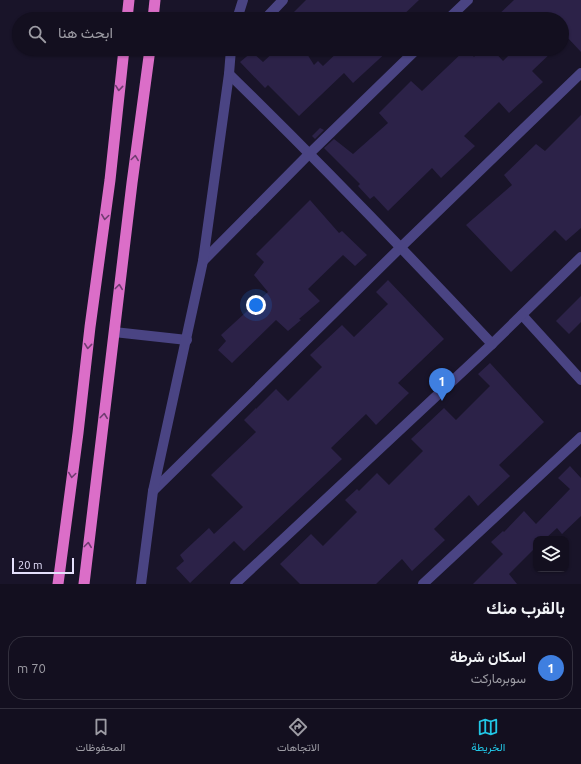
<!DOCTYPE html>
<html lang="ar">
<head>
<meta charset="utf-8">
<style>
  body { margin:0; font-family:Ubuntu,Vazirmatn,sans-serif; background:#1c1828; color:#f1f3f6; direction:rtl }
  .controls { position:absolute; right:12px; bottom:12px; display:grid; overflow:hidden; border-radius:8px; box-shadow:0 1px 3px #0004 }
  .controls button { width:36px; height:36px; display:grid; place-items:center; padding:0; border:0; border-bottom:1px solid #322f3d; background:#130f1f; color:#f1f3f6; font:20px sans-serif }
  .scale { position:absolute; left:12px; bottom:10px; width:62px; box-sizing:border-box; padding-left:4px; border:2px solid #e5e0fc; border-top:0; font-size:11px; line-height:14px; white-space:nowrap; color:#e5e0fc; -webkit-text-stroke:3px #191429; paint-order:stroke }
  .you { position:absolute; left:256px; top:305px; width:14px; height:14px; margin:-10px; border:3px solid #fff; border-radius:50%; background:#1a73e8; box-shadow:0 0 0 6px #1a73e833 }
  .badge { display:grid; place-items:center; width:26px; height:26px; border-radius:50%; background:#21c7e6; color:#fff; font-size:13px; font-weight:700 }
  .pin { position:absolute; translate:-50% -33px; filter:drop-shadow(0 1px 2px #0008) }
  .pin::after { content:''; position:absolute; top:21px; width:14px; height:12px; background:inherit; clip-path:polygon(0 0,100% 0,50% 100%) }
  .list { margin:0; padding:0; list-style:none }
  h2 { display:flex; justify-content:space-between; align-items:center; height:52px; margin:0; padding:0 16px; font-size:17px }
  h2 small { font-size:13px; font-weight:400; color:#9d9ca4 }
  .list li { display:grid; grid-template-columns:26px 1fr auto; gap:12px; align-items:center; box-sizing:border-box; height:64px; margin:0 8px 8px; padding:0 8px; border:1px solid #322f3d; border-radius:16px }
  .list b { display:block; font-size:15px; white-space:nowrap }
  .list p { margin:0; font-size:13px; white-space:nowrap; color:#9d9ca4 }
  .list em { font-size:13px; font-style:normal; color:#9d9ca4 }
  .icon { flex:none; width:22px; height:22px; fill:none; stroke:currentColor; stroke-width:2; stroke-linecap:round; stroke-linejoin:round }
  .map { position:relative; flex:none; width:581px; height:584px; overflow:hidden; direction:ltr }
  .search { position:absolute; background:#130f1f; box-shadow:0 1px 3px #0004; left:12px; right:12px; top:12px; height:44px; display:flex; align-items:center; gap:10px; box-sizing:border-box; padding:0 14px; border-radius:22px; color:#9d9ca4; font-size:15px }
  .sheet { height:124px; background:#130f1f }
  nav { display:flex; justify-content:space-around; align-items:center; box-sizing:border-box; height:56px; border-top:1px solid #322f3d; background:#130f1f; font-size:11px; color:#9d9ca4 }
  nav a { display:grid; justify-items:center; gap:2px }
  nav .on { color:#21c7e6 }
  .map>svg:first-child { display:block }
</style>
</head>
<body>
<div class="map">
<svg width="581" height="584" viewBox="0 0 581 584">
  <rect width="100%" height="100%" fill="#191429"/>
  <g fill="#2c2248">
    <path d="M 306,0 L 419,0 L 399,19 L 287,19 Z"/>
    <path d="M 514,0 L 581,0 L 581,52 L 567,37 L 562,42 L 562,19 L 494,19 Z"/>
    <path d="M 277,49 L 304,49 L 314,65 L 318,61 L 323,66 L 341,49 L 390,49 L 353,83 L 344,73 L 299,116 L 268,85 L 265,88 L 240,62 L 252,52 L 263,62 Z"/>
    <path d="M 466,49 L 474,57 L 482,49 L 492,49 L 503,61 L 515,49 L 555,49 L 532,71 L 543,82 L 509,113 L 499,102 L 464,136 L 475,146 L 441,178 L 432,168 L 388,211 L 374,196 L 370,199 L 358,186 L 360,184 L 324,148 L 334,139 L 353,154 L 388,123 L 379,113 L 411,81 L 422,91 Z"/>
    <path d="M 581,115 L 581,228 L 566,241 L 555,230 L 511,272 L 466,225 L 512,185 L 504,175 L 536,144 L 545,151 Z"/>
    <path d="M 320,128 L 324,130 L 315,139 L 312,136 Z"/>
    <path d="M 310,200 L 339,233 L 342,231 L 367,255 L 355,266 L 343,255 L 308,289 L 320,301 L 299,319 L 301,320 L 288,331 L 276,320 L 232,363 L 218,350 L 226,341 L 221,335 L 268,292 L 254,275 L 264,262 L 256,254 Z"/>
    <path d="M 388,280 L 444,339 L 398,383 L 409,393 L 376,425 L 366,414 L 331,448 L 342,459 L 244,551 L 234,541 L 190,583 L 176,568 L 184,561 L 180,555 L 209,528 L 214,534 L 243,507 L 211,475 L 256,432 L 244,420 L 256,408 L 256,409 L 276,389 L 288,401 L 322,367 L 310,355 L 342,325 L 354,337 L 388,304 L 376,292 Z"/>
    <path d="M 581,296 L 581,322 L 569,334 L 556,321 Z"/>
    <path d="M 490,363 L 544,422 L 499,465 L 510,476 L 478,506 L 469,495 L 434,529 L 445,540 L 412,571 L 402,559 L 376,584 L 300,584 L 280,564 L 311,534 L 323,546 L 357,512 L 345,500 L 357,489 L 359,491 L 377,473 L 389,485 L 423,451 L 411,439 L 444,408 L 456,420 L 490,386 L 478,374 Z"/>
    <path d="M 570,466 L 581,478 L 581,516 L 562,534 L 557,528 L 545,539 L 536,539 L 536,547 L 509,574 L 517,584 L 473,584 L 503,554 L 491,542 L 503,531 L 504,532 L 524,511 L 536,524 L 570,489 L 558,478 Z"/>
  </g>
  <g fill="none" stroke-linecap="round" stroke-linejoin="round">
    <g stroke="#4a4483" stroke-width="10">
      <path d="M 237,19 L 243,0"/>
      <path d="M 265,19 L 283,0"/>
      <path d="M 448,19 L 468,0"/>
      <path d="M 229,74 C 319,162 406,252 492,344"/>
      <path d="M 203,261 L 310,153 L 417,49"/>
      <path d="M 522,315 L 581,380"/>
      <path d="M 114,332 L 187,340"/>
      <path d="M 153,491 L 401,247 L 581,73"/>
      <path d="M 141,584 L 153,491 L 203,261 L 229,74 L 231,49"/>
      <path d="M 235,584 L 492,344 L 581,257"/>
      <path d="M 423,584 L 581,437"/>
    </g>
    <g stroke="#db6ec8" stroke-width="11">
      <path d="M 127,19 L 129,0"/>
      <path d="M 153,19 L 155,0"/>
      <path d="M 58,584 L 78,433 L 90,327 L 110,180 L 124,49"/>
      <path d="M 84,584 L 132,183 L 150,49"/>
    </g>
  </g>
  <defs><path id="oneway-chevron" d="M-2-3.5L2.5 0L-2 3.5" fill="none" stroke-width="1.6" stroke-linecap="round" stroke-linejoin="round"/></defs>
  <g stroke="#703c71">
    <use href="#oneway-chevron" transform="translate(119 88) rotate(96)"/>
    <use href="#oneway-chevron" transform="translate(135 158) rotate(-82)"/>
    <use href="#oneway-chevron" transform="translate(105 217) rotate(98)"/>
    <use href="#oneway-chevron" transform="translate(119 287) rotate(-83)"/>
    <use href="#oneway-chevron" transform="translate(88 346) rotate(96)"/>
    <use href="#oneway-chevron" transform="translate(104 416) rotate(-83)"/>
    <use href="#oneway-chevron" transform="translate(72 475) rotate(98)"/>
    <use href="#oneway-chevron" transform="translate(88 545) rotate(-83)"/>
  </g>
</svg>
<div class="controls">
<button><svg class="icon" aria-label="layers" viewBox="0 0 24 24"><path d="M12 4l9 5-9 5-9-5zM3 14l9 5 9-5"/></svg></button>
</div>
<div class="scale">20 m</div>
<div class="you"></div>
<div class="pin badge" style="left:442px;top:401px;background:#3f7fe0">1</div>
<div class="search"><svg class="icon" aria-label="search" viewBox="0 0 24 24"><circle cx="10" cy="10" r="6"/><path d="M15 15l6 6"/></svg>ابحث هنا</div>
</div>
<section class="sheet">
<h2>بالقرب منك<small></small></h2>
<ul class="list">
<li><span class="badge" style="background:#3f7fe0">1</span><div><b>اسكان شرطة</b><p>سوبرماركت</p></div><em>70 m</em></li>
</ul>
</section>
<nav>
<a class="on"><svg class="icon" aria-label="map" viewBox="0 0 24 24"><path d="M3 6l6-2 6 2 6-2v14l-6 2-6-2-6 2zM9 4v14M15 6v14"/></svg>الخريطة</a>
<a><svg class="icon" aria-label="directions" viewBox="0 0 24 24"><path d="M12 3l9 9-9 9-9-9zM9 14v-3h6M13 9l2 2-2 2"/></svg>الاتجاهات</a>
<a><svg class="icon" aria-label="saved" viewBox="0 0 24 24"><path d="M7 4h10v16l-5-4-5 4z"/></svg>المحفوظات</a>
</nav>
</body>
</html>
